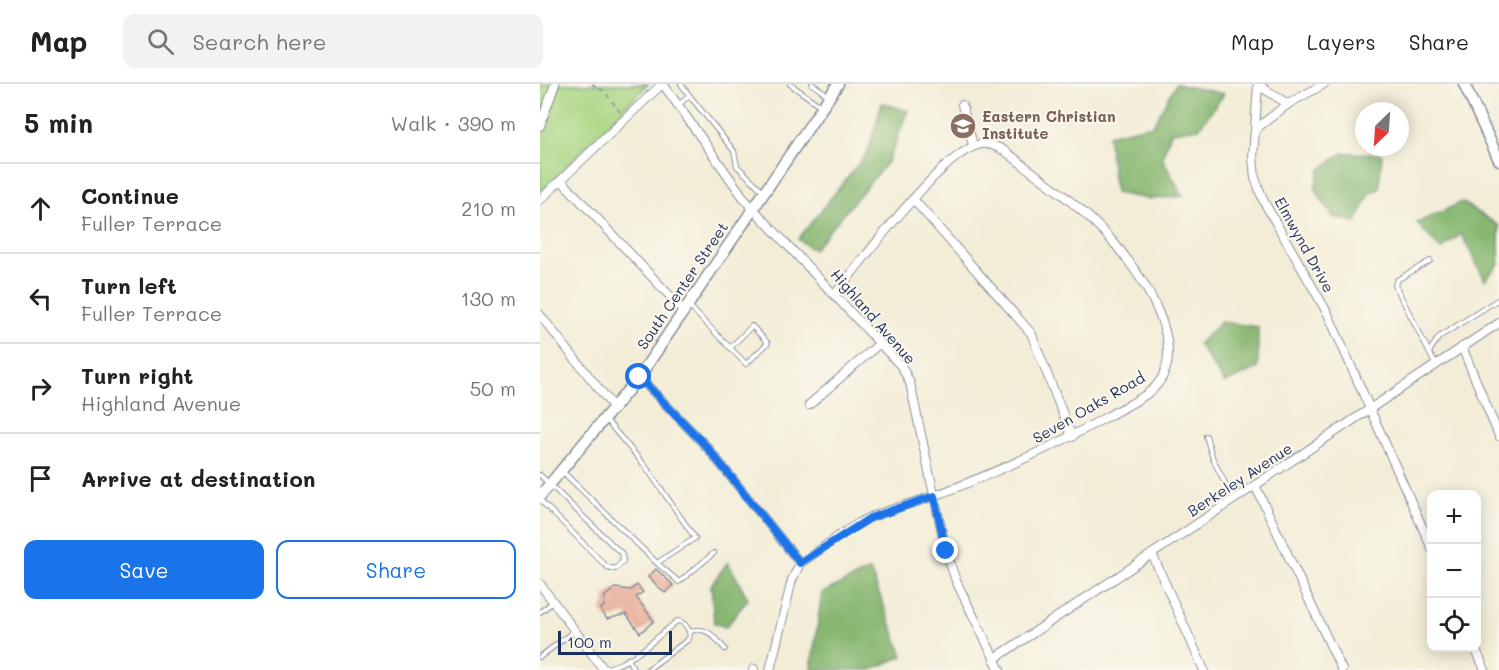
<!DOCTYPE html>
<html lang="en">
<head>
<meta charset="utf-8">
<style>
  body { margin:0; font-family:Mali,sans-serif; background:#f2f2f2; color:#222 }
  .controls { position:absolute; right:18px; bottom:18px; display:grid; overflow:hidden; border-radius:12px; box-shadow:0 3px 15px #0003 }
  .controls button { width:54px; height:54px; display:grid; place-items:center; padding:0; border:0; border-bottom:2px solid #e0e0e0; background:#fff; color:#222; font:30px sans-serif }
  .compass { position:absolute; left:815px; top:18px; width:54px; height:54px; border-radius:50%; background:#fff; box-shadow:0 3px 15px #0003; rotate:205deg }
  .scale { position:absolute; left:18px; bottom:15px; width:114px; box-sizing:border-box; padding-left:6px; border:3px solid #1b2f5e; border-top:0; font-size:16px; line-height:21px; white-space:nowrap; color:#1b2f5e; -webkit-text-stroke:4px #fbf7ec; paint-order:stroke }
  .stop { position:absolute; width:18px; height:18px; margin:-14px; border:4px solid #1a73e8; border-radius:50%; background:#fff }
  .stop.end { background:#1a73e8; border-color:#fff; box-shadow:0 2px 6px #0008 }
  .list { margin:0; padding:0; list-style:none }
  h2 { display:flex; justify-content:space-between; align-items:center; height:78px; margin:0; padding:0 24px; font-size:26px }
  h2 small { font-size:20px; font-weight:400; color:#767676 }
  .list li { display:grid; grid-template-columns:39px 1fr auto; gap:18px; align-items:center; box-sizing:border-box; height:90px; padding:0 24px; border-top:2px solid #e0e0e0 }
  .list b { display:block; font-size:22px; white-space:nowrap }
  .list p { margin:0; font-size:20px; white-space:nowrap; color:#767676 }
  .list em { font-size:20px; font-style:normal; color:#767676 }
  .actions { display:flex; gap:12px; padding:18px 24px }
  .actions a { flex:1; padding:14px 0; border:2px solid #1a73e8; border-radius:12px; text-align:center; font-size:21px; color:#1a73e8 }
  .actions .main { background:#1a73e8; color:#fff }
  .icon { flex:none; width:33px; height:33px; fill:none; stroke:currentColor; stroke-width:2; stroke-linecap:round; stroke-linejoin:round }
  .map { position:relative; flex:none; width:959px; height:586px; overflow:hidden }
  header { display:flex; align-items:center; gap:36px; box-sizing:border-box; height:84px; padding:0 30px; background:#fff; border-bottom:2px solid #e0e0e0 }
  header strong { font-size:28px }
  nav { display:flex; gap:33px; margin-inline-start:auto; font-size:21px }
  .search { width:420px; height:54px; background:#f2f2f2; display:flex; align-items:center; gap:15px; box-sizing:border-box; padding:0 21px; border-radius:12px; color:#767676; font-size:22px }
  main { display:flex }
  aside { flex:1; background:#fff }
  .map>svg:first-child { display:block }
</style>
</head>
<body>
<header>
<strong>Map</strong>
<div class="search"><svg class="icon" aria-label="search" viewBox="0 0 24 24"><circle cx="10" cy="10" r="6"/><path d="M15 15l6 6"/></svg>Search here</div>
<nav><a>Map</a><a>Layers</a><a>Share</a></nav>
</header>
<main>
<aside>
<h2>5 min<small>Walk · 390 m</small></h2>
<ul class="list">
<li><svg class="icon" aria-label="ahead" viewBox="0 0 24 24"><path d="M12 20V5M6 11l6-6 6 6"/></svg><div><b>Continue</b><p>Fuller Terrace</p></div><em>210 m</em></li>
<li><svg class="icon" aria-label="left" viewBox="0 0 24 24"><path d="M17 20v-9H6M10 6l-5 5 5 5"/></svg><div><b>Turn left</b><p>Fuller Terrace</p></div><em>130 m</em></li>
<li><svg class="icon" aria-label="right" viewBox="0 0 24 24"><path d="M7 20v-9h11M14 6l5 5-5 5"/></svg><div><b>Turn right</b><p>Highland Avenue</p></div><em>50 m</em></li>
<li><svg class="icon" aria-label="arrive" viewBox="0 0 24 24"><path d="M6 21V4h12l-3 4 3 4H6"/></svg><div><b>Arrive at destination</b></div></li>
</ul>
<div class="actions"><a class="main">Save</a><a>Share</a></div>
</aside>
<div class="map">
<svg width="959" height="586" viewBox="0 0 959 586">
  <rect width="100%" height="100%" fill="#fbf7ec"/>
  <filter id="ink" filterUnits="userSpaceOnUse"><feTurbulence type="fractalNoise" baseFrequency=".0167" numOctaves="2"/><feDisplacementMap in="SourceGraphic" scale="12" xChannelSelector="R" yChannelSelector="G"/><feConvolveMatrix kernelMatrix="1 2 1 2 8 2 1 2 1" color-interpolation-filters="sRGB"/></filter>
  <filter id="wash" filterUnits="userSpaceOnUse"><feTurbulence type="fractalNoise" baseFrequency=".008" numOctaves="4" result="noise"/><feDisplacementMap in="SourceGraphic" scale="24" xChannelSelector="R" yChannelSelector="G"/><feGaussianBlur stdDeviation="1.35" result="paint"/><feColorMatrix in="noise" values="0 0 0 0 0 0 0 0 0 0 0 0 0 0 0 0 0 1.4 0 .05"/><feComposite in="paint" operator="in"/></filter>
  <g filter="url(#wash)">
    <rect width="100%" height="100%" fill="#f3edd7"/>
    <path fill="#aad683" stroke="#628270" stroke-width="1.5" d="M 0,0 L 108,0 L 0,109 Z"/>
    <g fill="#87b771" stroke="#517368" stroke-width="1.5">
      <path d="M 636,0 L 684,10 L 659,44 L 631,48 L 622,74 L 643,112 L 610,115 L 575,109 L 568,51 L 613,41 Z"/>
      <path d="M 342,19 L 368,27 L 348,77 L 273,166 L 258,155 L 328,68 Z"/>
      <path d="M 803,69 L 842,70 L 839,105 L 830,109 L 816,138 L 793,133 L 775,105 L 780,86 Z"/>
      <path d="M 922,118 L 959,142 L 959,180 L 945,196 L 921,150 L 901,166 L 877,139 Z"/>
      <path d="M 681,238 L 718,243 L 718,284 L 685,299 L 658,260 Z"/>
      <path d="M 188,478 L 208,515 L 186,543 L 174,539 L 171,501 Z"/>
      <path d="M 330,486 L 363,572 L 331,586 L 271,586 L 282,509 Z"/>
    </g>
    <g id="blocks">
      <g fill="#e8b09b">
        <path d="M 116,485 L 133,501 L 125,509 L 108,493 Z"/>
        <path d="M 97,501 L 103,508 L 96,513 L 114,537 L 100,549 L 86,530 L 67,535 L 60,525 L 64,522 L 65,512 L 75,504 L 91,506 Z"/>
      </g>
    </g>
  </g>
  <g filter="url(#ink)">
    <use href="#blocks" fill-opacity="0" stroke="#878e9a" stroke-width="1.5"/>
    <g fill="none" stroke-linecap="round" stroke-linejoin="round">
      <defs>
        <g id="lane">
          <path d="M 250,0 L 282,23"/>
          <path d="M 272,0 L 289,12"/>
          <path d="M 149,11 L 194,67 L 197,82 L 223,107"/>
          <path d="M 139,21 L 149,11 L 141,0"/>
          <path d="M 148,221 L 206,280 L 228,259 L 212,242 L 190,264"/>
          <path d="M 889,268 L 855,201 L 857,196 L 890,177"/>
          <path d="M 895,280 L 889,268 L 899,253 L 959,215"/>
          <path d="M 666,352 L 673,375 L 693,415"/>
          <path d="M 23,388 L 117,479 L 155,454 L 106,383 L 66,336"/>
          <path d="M 0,391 L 82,470 L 83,477 L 75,485 L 67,483 L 0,416"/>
          <path d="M 117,479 L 139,498 L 174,469"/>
          <path d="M 0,528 L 13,518"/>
          <path d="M 149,548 C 166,540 175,554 185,565"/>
          <path d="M 0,573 L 34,547"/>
          <path d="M 88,575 L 94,586"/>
          <path d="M 63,584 C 90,582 116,554 137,537 C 144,537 152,547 149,555 L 107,586"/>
        </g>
        <g id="street">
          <path d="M 123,0 L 206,117 L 362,283 L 370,299 L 406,467 L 416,497 L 460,586"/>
          <path d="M 718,0 L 713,74 L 715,94 L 724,118 L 788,230 L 892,465"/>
          <path d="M 718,1 L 748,20"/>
          <path d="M 422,21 L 433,61"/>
          <path d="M 0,42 L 15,0"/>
          <path d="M 717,44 L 748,20 L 784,0"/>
          <path d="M 21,96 L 144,227"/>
          <path d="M 373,115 L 491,249 L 532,353"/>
          <path d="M 0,116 L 122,0"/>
          <path d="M 0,231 L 75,325"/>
          <path d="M 922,263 L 959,352"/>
          <path d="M 99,293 L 166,362 L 260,479"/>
          <path d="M 269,321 L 340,259"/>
          <path d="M 715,401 L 802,586"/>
          <path d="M 612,470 L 664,586"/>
          <path d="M 260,479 C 284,465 305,444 331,433 C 352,425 373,419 394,412 C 455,389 514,363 570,331 C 584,323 603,315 614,304 C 655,263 595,180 564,148 C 542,125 516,105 491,87 C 478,78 463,62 447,60 C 410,55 320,181 295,210"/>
          <path d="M 0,500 L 64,586"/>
          <path d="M 935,564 L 945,586"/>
          <path d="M 454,575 L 959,239"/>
          <path d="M 213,586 L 214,585"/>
          <path d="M 230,586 L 252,496 L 260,479"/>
        </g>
        <g id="secondary">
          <path d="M 924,0 L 959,76"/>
          <path d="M 0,412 L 99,293 L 298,0"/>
        </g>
      </defs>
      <use href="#lane" stroke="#878e9a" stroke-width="6"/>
      <use href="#street" stroke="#878e9a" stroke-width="10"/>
      <use href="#secondary" stroke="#878e9a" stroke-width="13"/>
      <path stroke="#878e9a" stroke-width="1.5" stroke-dasharray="4.5 4.5" stroke-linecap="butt" d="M 52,0 L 64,7 L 80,28"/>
      <use href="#lane" stroke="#fff" stroke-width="4"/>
      <use href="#street" stroke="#fff" stroke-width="8"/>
      <use href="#secondary" stroke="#fff" stroke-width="10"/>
    </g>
  </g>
  <g fill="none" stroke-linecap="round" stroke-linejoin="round" filter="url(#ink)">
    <path stroke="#1a73e8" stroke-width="8" d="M 99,293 L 166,362 L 260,479 L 330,434 L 394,412 L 406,467"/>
  </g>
  <defs>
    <symbol id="school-disc" viewBox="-11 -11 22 22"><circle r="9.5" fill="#8d6e63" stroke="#fbf7ec"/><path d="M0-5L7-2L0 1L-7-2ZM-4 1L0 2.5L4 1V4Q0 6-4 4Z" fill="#fff"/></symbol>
  </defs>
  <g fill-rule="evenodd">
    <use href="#school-disc" x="408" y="27" width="30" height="30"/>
  </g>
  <g text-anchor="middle" stroke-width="4.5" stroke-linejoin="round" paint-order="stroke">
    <g font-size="15" font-weight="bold" fill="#785e54" stroke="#fbf7ec" text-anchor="start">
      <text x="442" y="38">Eastern Christian<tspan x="442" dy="17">Institute</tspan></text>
    </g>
    <g font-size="15" fill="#1b2f5e" stroke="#fbf7ec">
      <text transform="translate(764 161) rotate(61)" y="5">Elmwynd Drive</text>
      <text transform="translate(143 202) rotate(-56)" y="5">South Center Street</text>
      <text transform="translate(333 233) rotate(49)" y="5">Highland Avenue</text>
      <text transform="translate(549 324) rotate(-30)" y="5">Seven Oaks Road</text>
      <text transform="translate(700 396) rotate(-33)" y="5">Berkeley Avenue</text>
    </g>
  </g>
</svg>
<div class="controls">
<button>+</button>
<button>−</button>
<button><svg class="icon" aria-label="locate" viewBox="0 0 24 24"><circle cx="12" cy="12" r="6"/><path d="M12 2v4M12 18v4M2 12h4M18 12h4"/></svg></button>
</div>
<svg class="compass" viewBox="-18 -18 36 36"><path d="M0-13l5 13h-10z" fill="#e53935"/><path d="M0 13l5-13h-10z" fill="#767676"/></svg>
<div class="scale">100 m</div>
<div class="stop" style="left:99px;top:293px"></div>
<div class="stop end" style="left:406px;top:467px"></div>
</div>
</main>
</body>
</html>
